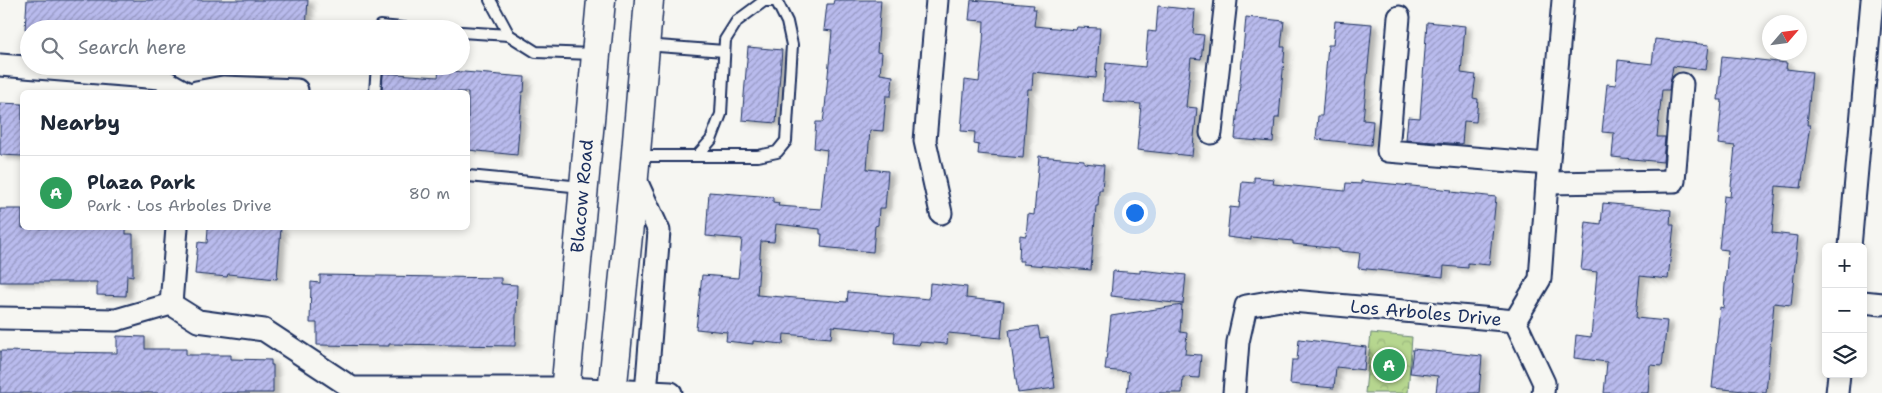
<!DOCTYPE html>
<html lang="en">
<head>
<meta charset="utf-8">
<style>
  body { margin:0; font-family:"Shantell Sans",sans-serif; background:#f2f2f3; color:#1f2937 }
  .controls { position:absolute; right:15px; bottom:15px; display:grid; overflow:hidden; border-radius:8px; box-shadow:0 2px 8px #0003 }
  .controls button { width:45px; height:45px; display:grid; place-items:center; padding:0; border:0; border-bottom:1px solid #e0e1e3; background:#fff; color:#1f2937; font:25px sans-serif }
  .compass { position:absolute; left:1762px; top:15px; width:45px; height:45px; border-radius:50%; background:#fff; box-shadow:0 2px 8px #0003; rotate:62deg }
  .you { position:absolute; left:1134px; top:212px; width:18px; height:18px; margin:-12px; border:4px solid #fff; border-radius:50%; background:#1a73e8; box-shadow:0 0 0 8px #1a73e833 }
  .badge { display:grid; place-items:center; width:32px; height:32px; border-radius:50%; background:#d1495b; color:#fff; font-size:16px; font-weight:700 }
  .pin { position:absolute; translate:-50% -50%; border:2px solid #fff; box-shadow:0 1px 5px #0006 }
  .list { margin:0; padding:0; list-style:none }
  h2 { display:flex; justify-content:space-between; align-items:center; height:65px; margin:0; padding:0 20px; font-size:21px }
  h2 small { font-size:16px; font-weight:400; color:#747a83 }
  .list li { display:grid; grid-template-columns:32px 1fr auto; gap:15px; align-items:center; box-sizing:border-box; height:75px; padding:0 20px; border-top:1px solid #e0e1e3 }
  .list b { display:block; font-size:19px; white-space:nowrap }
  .list p { margin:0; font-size:16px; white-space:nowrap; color:#747a83 }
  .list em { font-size:16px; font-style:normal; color:#747a83 }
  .icon { flex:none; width:28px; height:28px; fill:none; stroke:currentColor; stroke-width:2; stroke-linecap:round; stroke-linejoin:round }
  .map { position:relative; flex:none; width:1882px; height:393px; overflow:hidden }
  .search { position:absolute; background:#fff; box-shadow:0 2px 8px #0003; left:20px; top:20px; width:450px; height:55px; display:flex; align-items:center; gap:12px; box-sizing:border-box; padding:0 18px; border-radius:28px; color:#747a83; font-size:19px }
  .panel { position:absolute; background:#fff; box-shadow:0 2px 8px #0003; left:20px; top:90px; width:450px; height:140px; border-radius:8px }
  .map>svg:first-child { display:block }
</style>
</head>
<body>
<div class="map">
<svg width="1882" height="393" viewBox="0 0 1882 393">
  <defs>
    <pattern id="forest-crowns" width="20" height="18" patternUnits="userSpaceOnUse" patternTransform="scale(1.25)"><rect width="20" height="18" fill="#b6d68f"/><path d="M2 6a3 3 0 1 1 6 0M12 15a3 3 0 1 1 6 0" fill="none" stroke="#9cb87e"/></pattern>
    <pattern id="building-hatch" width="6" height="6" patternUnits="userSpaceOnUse" patternTransform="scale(1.25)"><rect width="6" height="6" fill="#b9bbed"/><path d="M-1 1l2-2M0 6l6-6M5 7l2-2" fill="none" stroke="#9698c3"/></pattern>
    <filter id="shadow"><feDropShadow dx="5.5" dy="3" stdDeviation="2.5" flood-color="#0004"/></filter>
  </defs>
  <rect width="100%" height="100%" fill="#f6f6f2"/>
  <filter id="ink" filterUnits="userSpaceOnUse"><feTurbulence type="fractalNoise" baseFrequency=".02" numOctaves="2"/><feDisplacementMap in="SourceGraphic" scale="10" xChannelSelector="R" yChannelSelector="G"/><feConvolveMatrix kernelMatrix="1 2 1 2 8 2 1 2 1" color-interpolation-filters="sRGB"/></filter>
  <g filter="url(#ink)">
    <path fill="url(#forest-crowns)" stroke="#688276" d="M 1371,333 L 1412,337 L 1408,393 L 1365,393 Z"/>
    <g fill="url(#building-hatch)" stroke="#1b2f5e" filter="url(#shadow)">
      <path d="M 27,0 L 308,0 L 306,29 L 25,29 Z"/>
      <path d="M 834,0 L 881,0 L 877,52 L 882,53 L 880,74 L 893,76 L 891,96 L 886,96 L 883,131 L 870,130 L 867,169 L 888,171 L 885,208 L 879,208 L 878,225 L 875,226 L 873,252 L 821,247 L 822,234 L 820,234 L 820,229 L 776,224 L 774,242 L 761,241 L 757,295 L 847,302 L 848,292 L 929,299 L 930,283 L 967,287 L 966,298 L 1004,302 L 1001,338 L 948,333 L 947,344 L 920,342 L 919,345 L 894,343 L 895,332 L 832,326 L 831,338 L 784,334 L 783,344 L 753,341 L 753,344 L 726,341 L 727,332 L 696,329 L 702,275 L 738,278 L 742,239 L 706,236 L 709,192 L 773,197 L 773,202 L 779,203 L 778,206 L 821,209 L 827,150 L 814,148 L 816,122 L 823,122 L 825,108 L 832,31 L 824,30 L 827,4 L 833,4 Z"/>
      <path d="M 971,0 L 1034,5 L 1033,9 L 1036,9 L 1034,26 L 1076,30 L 1077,27 L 1100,28 L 1096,78 L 1033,72 L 1032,89 L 1028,89 L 1023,158 L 978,154 L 979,145 L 974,144 L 975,132 L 961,131 L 965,80 L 979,82 L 983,43 L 984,21 L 969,20 Z"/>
      <path d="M 1158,6 L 1195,10 L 1193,34 L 1204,35 L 1201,59 L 1191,58 L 1186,107 L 1197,108 L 1192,156 L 1137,150 L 1141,104 L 1103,101 L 1106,63 L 1145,67 L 1148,31 L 1156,32 Z"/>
      <path d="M 1246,17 L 1284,21 L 1281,47 L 1285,47 L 1279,118 L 1275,118 L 1273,142 L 1235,139 Z"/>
      <path d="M 1335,21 L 1372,24 L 1363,120 L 1373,121 L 1371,145 L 1316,139 L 1318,116 L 1322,116 L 1328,45 L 1333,45 Z"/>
      <path d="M 1427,22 L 1465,26 L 1461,73 L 1476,75 L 1473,98 L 1478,99 L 1476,122 L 1464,121 L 1462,144 L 1406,140 L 1408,117 L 1420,118 Z"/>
      <path d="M 1655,39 L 1709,45 L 1706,70 L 1673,66 L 1669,90 L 1662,90 L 1657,137 L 1665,137 L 1663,162 L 1612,157 L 1614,133 L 1602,132 L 1607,84 L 1616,85 L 1618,60 L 1652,64 Z"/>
      <path d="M 748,47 L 782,50 L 776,123 L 742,120 Z"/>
      <path d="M 1722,56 L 1787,63 L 1786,69 L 1812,72 L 1807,125 L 1810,125 L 1801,188 L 1776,186 L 1772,233 L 1798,236 L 1791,305 L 1774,303 L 1766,393 L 1712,388 L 1720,307 L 1723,308 L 1728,250 L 1719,249 L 1724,196 L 1730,197 L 1735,146 L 1718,144 L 1722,100 L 1718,100 Z"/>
      <path d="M 439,70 L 525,77 L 524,92 L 522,92 L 517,155 L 468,150 L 468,92 L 382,92 L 383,73 L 438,77 Z"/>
      <path d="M 0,103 L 22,104 L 22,156 L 0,155 Z"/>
      <path d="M 1039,156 L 1084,160 L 1084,163 L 1104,165 L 1102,190 L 1099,190 L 1098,206 L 1096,206 L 1091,270 L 1023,264 L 1023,261 L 1019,261 L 1020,235 L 1026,236 L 1028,214 L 1034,215 Z"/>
      <path d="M 1254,177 L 1274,179 L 1273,184 L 1345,191 L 1346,183 L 1361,184 L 1361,181 L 1452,190 L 1451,192 L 1496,197 L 1489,265 L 1468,263 L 1468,268 L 1444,266 L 1443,277 L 1358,268 L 1360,253 L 1339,251 L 1339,249 L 1293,244 L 1293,241 L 1251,237 L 1251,240 L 1227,237 L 1230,207 L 1239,208 L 1242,182 L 1254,183 Z"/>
      <path d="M 1603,203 L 1671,210 L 1670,225 L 1674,225 L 1668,279 L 1640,276 L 1636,318 L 1667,321 L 1662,366 L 1650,365 L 1648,393 L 1604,393 L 1607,362 L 1574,358 L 1576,335 L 1591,337 L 1597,272 L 1581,270 L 1586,222 L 1601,224 Z"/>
      <path d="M 0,209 L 22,209 L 22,228 L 126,228 L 126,234 L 133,234 L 133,276 L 127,275 L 126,296 L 97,295 L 97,282 L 0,282 Z"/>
      <path d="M 208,228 L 281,228 L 277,279 L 228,274 L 227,277 L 195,274 L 198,242 L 207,243 Z"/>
      <path d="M 1140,270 L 1186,275 L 1183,304 L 1111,296 L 1113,271 L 1140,273 Z"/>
      <path d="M 320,275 L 501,278 L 501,284 L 517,285 L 515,346 L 389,344 L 389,346 L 317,345 L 317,323 L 310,323 L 311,282 L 320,283 Z"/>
      <path d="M 1182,305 L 1180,332 L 1187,333 L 1185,354 L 1201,355 L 1199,378 L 1183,377 L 1182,393 L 1127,393 L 1129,372 L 1105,370 L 1111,316 Z"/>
      <path d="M 1038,326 L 1040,338 L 1048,337 L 1055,388 L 1018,393 L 1009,330 Z"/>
      <path d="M 117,336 L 145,337 L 145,349 L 186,349 L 186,355 L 231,355 L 231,359 L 271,360 L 271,365 L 273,365 L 273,393 L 0,393 L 0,351 L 117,353 Z"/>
      <path d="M 1299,339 L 1366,347 L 1364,370 L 1336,367 L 1334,388 L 1290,384 L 1292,360 L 1297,360 Z"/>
      <path d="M 1413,349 L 1482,356 L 1479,393 L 1436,393 L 1438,376 L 1410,373 Z"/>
    </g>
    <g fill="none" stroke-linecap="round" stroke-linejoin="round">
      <defs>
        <g id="service">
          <path d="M 490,0 L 509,35 L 536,52 L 594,54"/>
          <path d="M 380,29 L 380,26 L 413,29"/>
          <path d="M 461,32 L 509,35"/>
          <path d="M 645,45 L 724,51"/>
          <path d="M 375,92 L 377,66"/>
          <path d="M 637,156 L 758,156 L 777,152 L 786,141 L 792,45 L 787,22 L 776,0"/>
          <path d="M 697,156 L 711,140 L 721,114 L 725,40 L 737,21 L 764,1 L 776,1"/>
          <path d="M 468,176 L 582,187"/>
        </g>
        <g id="minor">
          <path d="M 937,0 L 925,141 L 941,213"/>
          <path d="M 1399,17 L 1388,151 L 1548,164"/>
          <path d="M 0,65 L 160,78 L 185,92"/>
          <path d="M 196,92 L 223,87 L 297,90"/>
          <path d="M 1211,133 L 1226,0"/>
          <path d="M 634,176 L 659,231 L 646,393"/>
          <path d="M 1547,183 L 1674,181 L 1682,84"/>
          <path d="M 1850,247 L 1872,0"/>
          <path d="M 1863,302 L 1882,304"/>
          <path d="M 171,304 L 198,321 L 264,330 L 352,388 L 565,388 L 671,393"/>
          <path d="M 171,304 L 177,228"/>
          <path d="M 0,318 L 116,320 L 171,304"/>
          <path d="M 1515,321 L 1540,279 L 1547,183 L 1563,0"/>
          <path d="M 1515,321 L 1544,383 L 1543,393"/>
          <path d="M 1234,393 L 1238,342 L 1246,306 L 1281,300 L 1515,321"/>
          <path d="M 1837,393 L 1839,374"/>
        </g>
        <g id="secondary">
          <path d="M 565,393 L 601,0"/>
          <path d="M 612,393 L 634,176 L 649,0"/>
        </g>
      </defs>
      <use href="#service" stroke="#1b2f5e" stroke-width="14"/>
      <use href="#minor" stroke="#1b2f5e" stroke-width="25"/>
      <use href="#secondary" stroke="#1b2f5e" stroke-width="31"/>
      <use href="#service" stroke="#f6f6f2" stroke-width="10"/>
      <use href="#minor" stroke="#f6f6f2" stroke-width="21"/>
      <use href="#secondary" stroke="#f6f6f2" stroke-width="28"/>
    </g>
  </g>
  <g text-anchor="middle" stroke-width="5" stroke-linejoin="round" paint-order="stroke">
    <g font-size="18" fill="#1b2f5e" stroke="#f6f6f2">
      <text transform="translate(582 196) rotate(-85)" y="6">Blacow Road</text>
      <text transform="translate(1426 313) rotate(5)" y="6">Los Arboles Drive</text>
    </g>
  </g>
</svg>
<div class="controls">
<button>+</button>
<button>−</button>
<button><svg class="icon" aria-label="layers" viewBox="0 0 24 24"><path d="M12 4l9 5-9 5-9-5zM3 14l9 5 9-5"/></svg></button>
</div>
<svg class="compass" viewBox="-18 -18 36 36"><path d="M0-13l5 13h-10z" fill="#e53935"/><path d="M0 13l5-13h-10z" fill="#747a83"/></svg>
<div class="you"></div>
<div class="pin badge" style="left:1389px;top:365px;background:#2e9e5b">A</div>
<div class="search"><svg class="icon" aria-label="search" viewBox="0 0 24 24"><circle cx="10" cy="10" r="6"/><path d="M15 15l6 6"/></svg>Search here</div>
<section class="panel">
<h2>Nearby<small></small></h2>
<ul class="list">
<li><span class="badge" style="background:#2e9e5b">A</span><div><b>Plaza Park</b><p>Park · Los Arboles Drive</p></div><em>80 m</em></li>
</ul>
</section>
</div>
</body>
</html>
